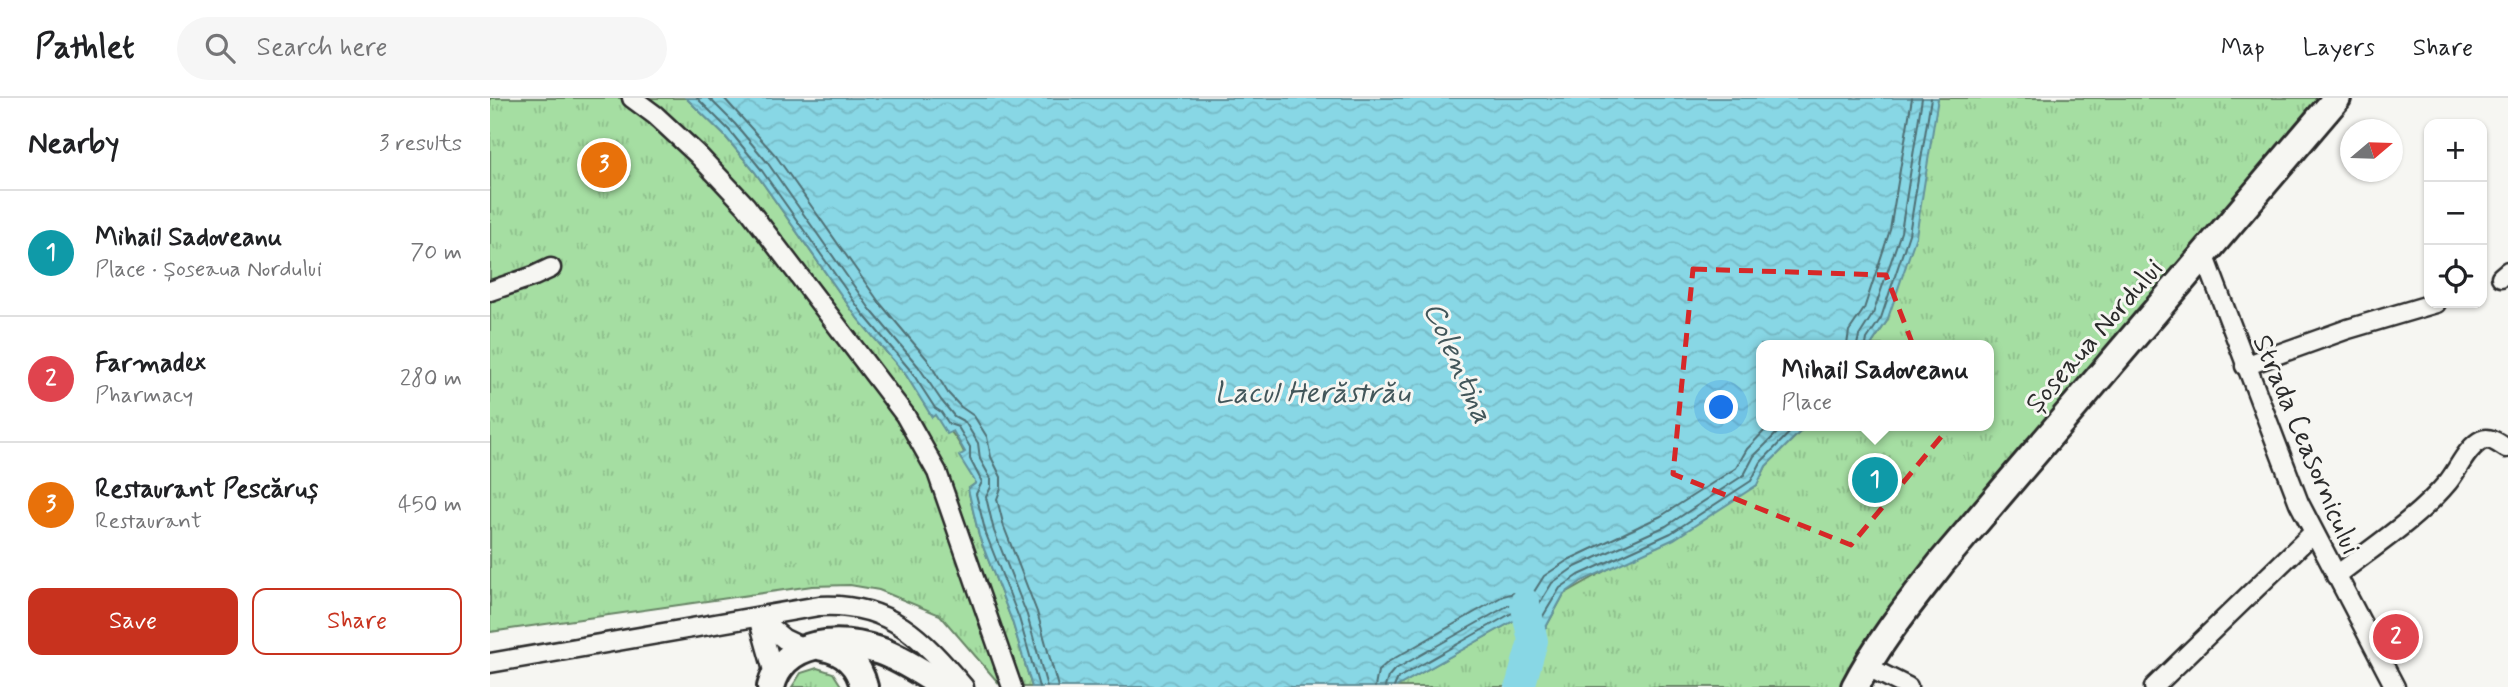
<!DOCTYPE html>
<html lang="en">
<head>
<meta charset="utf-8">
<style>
  body { margin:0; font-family:Mynerve,sans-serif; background:#f6f6f6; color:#202124 }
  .controls { position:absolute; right:21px; top:21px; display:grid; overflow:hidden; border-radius:14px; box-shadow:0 2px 5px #0004 }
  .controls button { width:63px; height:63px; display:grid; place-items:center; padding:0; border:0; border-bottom:2px solid #e0e0e0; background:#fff; color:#202124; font:35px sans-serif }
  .compass { position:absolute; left:1850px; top:21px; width:63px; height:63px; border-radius:50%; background:#fff; box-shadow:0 2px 5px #0004; rotate:71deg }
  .you { position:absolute; left:1232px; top:310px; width:24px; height:24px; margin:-18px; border:5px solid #fff; border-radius:50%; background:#1a73e8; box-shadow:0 0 0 10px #1a73e833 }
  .badge { display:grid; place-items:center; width:46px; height:46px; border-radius:50%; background:#c8321e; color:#fff; font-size:23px; font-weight:700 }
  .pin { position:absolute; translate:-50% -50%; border:4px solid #fff; box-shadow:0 2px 7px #0006 }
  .popup { position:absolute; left:1266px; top:242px; width:238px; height:91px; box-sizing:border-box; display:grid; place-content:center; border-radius:14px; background:#fff; filter:drop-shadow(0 2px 5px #0005); font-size:23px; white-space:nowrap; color:#757577 }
  .popup b { font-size:26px; color:#202124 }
  .popup::after { content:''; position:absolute; left:50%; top:100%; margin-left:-14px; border:14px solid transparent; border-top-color:#fff }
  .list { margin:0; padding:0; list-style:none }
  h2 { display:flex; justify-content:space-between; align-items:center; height:91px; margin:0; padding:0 28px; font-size:30px }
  h2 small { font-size:23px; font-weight:400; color:#757577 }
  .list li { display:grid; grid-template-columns:46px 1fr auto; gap:21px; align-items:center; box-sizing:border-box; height:126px; padding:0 28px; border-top:2px solid #e0e0e0 }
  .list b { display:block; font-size:26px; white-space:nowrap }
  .list p { margin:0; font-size:23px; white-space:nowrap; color:#757577 }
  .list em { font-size:23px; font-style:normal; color:#757577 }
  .actions { display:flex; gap:14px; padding:21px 28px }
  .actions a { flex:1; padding:16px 0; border:2px solid #c8321e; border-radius:14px; text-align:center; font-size:24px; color:#c8321e }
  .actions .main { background:#c8321e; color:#fff }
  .icon { flex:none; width:38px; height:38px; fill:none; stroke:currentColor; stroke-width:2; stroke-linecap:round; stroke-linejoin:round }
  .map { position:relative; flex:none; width:2018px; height:589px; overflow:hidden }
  header { display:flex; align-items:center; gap:42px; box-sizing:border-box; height:98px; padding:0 35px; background:#fff; border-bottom:2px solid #e0e0e0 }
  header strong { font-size:33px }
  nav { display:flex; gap:38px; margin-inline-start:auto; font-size:24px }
  .search { width:490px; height:63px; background:#f6f6f6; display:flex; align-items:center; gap:18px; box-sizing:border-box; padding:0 24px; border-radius:38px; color:#757577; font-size:26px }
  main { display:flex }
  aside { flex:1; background:#fff }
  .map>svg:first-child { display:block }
</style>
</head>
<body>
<header>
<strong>Pathlet</strong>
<div class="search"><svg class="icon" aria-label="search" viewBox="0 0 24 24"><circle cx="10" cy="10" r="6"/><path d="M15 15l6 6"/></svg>Search here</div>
<nav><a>Map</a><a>Layers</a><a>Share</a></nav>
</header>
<main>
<aside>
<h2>Nearby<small>3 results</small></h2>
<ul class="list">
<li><span class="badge" style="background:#0f9aa8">1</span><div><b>Mihail Sadoveanu</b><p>Place · Șoseaua Nordului</p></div><em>70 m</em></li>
<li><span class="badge" style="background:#e0444e">2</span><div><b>Farmadex</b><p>Pharmacy</p></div><em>280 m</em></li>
<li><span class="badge" style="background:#e8710a">3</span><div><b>Restaurant Pescăruș</b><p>Restaurant</p></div><em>450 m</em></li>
</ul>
<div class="actions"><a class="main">Save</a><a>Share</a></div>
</aside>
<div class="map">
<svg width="2018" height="589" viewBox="0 0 2018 589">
  <defs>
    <pattern id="grass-tufts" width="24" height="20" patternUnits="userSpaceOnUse" patternTransform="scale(1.75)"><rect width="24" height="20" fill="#a5dea2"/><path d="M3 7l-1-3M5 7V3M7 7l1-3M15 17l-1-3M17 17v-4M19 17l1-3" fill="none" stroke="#8ebf8c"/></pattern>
    <pattern id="water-waves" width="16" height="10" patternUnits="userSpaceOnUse" patternTransform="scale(1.75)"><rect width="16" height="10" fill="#88d7e5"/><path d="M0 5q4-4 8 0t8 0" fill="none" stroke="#76b9c5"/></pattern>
  </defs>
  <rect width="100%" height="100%" fill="#f6f6f2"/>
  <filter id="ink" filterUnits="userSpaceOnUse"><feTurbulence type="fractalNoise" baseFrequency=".0143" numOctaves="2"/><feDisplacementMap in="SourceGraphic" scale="14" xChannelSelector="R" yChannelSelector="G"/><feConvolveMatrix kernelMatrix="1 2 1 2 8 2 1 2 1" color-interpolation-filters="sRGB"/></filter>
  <g filter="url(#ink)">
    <g fill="url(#grass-tufts)" stroke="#688466" stroke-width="2">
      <path d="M 0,0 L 196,0 L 234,37 L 265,74 L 368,221 L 416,277 L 442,318 L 445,317 C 470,340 475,354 486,385 L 478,391 L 489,438 L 522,523 L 542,589 L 512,589 L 450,517 L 389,492 L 360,487 L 322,488 L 0,534 Z"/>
      <path d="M 1448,0 L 1835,0 L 1354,589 L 906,589 L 1025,522 L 1035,525 L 1037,542 L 1048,544 L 1074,496 L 1267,387 L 1276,368 L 1316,328 L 1499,328 L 1499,247 L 1381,247 L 1397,223 Z"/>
      <path d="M 327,570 L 343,575 L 352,589 L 302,589 L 311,575 Z"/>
    </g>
    <path fill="url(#water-waves)" stroke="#63929b" stroke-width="2" d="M 196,0 L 1448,0 L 1426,138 L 1397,223 L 1381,247 L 1271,247 L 1271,328 L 1316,328 L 1276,368 L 1267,387 L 1184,441 L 1092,483 L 1074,496 L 1048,544 L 1037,542 L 1035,525 L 1025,522 L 906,589 L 542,589 L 522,523 L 489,438 L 478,391 L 486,385 L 469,358 L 475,354 L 463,333 L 457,336 L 445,317 L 442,319 L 416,277 L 368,221 L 265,74 L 234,37 Z"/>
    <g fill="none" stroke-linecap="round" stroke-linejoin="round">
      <g stroke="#507075" stroke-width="2">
        <path d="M 207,0 L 239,32 L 270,70 L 373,216 L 421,273 L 445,310 L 451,314 L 459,326 L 468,329 L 480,349 L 480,361 L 492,384 L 486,396 L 496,436 L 529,520 L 549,589"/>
        <path d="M 219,0 L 245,26 L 277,64 L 380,211 L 428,268 L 451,302 L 464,318 L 475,324 L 488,345 L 490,361 L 501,381 L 501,389 L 496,399 L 504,433 L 537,517 L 557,589"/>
        <path d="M 234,0 L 286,58 L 389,204 L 437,261 L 458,295 L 471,309 L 484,318 L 497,339 L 501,359 L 511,379 L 511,390 L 507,401 L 514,429 L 547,514 L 568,589"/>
        <path d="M 1357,247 L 1359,233 L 1374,211 L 1400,132 L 1422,0"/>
        <path d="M 1367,247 L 1369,238 L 1383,216 L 1411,134 L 1432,0"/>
        <path d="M 1376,247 L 1377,241 L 1391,220 L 1419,136 L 1441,0"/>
        <path d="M 885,589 L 888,573 L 898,564 L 1013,498 L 1024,495 L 1042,497 L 1054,478 L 1078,462 L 1171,418 L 1246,370 L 1257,351 L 1279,328"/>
        <path d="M 895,589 L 898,579 L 904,572 L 1019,507 L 1028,506 L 1046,511 L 1062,485 L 1083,470 L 1176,428 L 1254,377 L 1264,358 L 1294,328"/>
        <path d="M 904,589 L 908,580 L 1022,515 L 1036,517 L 1043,528 L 1047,528 L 1070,490 L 1089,477 L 1181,435 L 1261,383 L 1271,364 L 1306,328"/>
      </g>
      <path stroke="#88d7e5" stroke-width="30" d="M 1030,589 L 1043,543 L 1035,505"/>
      <defs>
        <g id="street">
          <path d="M 142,0 L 165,17 L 208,57 L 256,108 L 415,317 L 447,374 L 522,589"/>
          <path d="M 1714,156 L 1809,405 L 1905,589"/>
          <path d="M 2011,179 L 2018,173"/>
          <path d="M 0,193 L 44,178 L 61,170"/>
          <path d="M 1755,268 L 1858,231 L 1946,205"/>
          <path d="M 1846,478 C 1883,449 1927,421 1958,384 C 1968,372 1977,349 1992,342 C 2000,338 2009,346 2016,350"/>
          <path d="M 268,519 L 284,576"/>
          <path d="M 270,521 L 294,541 L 313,550"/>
          <path d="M 0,565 L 329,508 C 399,504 432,540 474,589"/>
          <path d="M 1376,568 L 1418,589"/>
          <path d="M 1664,589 L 1823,435"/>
        </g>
        <g id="secondary">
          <path d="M 333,549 C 356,553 369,567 374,589"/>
          <path d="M 281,589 C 293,541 349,539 390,553 C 413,561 435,577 456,589"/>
          <path d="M 1365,589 C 1388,544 1421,504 1452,464 L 1847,0"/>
        </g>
      </defs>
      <use href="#street" stroke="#2b2b2b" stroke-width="23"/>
      <use href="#secondary" stroke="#2b2b2b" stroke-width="32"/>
      <use href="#street" stroke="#f6f6f2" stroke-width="18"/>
      <use href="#secondary" stroke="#f6f6f2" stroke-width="26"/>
    </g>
  </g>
  <path fill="none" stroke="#d62828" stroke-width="5" stroke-dasharray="14 9" stroke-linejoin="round" d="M 1203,171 L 1396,177 L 1456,333 L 1361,447 L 1183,376 Z"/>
  <g text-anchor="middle" stroke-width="6" stroke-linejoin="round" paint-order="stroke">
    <g font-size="28" fill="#2b2b2b" stroke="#f6f6f2">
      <text transform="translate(1603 237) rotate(-49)" y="10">Șoseaua Nordului</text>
      <text transform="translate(1818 346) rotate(67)" y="10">Strada Ceasornicului</text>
    </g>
    <g font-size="30" font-style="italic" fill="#42565a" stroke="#f6f6f2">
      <text transform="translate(969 264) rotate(66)" y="10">Colentina</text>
      <text x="822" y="304">Lacul Herăstrău</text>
    </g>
  </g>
</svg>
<div class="controls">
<button>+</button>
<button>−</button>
<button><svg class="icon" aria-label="locate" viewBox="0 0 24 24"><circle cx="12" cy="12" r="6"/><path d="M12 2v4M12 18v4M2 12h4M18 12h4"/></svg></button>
</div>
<svg class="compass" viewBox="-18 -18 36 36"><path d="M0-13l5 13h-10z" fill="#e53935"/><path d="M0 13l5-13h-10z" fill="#757577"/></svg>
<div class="you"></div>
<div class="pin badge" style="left:1385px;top:382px;background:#0f9aa8">1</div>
<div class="popup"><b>Mihail Sadoveanu</b>Place</div>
<div class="pin badge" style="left:1906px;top:539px;background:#e0444e">2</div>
<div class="pin badge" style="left:114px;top:67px;background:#e8710a">3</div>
</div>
</main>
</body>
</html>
